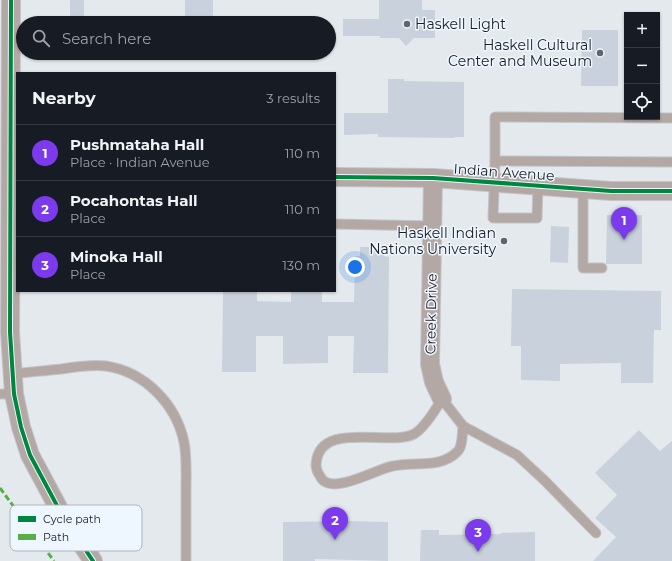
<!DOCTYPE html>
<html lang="en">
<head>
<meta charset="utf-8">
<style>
  body { margin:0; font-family:Montserrat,sans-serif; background:#20242c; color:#f1f3f6 }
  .controls { position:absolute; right:12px; top:12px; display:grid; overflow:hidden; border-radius:0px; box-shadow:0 1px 3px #0004 }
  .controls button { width:36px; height:36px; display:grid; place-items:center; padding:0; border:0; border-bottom:1px solid #363941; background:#171b24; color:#f1f3f6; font:20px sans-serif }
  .you { position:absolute; left:355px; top:267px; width:14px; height:14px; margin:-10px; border:3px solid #fff; border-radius:50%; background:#1a73e8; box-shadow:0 0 0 6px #1a73e833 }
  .badge { display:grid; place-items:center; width:26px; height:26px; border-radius:50%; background:#7c3aed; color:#fff; font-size:13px; font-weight:700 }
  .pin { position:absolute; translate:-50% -33px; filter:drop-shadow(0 1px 2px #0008) }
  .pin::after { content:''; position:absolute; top:21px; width:14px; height:12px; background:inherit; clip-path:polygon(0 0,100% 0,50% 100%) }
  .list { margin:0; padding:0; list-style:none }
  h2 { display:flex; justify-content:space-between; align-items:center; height:52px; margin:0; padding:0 16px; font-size:17px }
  h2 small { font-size:13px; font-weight:400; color:#9ea1a6 }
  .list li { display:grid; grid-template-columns:26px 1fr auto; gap:12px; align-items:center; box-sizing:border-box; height:56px; padding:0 16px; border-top:1px solid #363941 }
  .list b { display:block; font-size:15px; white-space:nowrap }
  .list p { margin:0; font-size:13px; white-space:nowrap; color:#9ea1a6 }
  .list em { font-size:13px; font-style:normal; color:#9ea1a6 }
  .icon { flex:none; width:22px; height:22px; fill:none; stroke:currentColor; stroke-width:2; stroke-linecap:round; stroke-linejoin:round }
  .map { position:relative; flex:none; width:672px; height:561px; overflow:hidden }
  .search { position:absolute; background:#171b24; box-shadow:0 1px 3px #0004; left:16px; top:16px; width:320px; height:44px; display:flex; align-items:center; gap:10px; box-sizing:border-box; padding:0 14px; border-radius:22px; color:#9ea1a6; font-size:15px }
  .panel { position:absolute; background:#171b24; box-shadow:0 1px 3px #0004; left:16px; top:72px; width:320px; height:220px; border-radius:0px }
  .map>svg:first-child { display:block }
</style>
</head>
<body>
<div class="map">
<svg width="672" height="561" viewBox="0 0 672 561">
  <rect width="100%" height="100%" fill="#e4e9ee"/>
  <g fill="#c9d2dc">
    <rect x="70" y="0" width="14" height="21"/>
    <path d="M 185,0 L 213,0 L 213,23 L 190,23 L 190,20 L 185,20 Z"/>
    <path d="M 379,0 L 422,0 L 422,10 L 435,10 L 435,38 L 414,38 L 406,46 L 399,38 L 380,38 L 380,36 L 343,36 L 343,19 L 379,19 Z"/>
    <path d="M 582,30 L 618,30 L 618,86 L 581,86 Z"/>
    <path d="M 388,79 L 404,79 L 404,81 L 464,82 L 464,137 L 454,137 L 454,138 L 378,137 L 378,134 L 344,135 L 344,113 L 388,113 Z"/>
    <path d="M 607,215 L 642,215 L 642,264 L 606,264 Z"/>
    <path d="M 551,226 L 569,227 L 568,263 L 550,262 Z"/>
    <path d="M 360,247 L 384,247 L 384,256 L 389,257 L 388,373 L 353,373 L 354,336 L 328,336 L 328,363 L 283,364 L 283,336 L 256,336 L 256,372 L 222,372 L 223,291 L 257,291 L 257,301 L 291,302 L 291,291 L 322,291 L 322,302 L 354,302 L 355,256 L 360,256 Z"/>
    <path d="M 512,289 L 661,291 L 661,330 L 654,330 L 653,383 L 621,383 L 621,363 L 560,364 L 560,381 L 521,380 L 521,346 L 511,346 Z"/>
    <path d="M 639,430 L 660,451 L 672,441 L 672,561 L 593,561 L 616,537 L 595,518 L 617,495 L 595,473 Z"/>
    <path d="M 348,521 L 388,522 L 388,561 L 315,559 L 315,561 L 283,561 L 283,522 Z"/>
    <path d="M 421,530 L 439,530 L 439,535 L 501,534 L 501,533 L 535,532 L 535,561 L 420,561 Z"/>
  </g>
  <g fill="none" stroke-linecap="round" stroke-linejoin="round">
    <defs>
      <g id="lane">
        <path d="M 672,118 L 495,117 L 495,161 L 672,162"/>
        <path d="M 495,161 L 493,218 L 537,218 L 538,185"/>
        <path d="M 583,188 L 583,268 L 602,268"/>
        <path d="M 335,224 L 432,226"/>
        <path d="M 12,374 C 28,372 44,371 61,369 C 75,367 91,364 106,366 C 145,372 176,404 184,442 C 187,457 186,473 186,488 C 186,512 186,537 186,561"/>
        <path d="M 0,394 L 14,394"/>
        <path d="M 442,399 L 463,426 C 462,434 463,447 457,452 C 440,469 414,461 393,466 C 377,469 338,492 324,481 C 322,480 321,478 320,476 C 318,473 316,469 316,465 C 318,419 389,447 414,434 C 423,429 436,409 442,399 Z"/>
        <path d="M 463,426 L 517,455 L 544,480 L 596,533"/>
      </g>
      <g id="street">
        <path d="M 11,0 L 10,332 L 14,394 L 21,427 L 30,455 L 61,513 L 93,561"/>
        <path d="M 335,177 L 433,178 L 611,191 L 672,191"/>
        <path d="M 433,178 L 430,364 L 434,382 L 442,399"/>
      </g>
    </defs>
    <use href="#lane" stroke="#c1c4c8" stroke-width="11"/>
    <use href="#street" stroke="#c1c4c8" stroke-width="20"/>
    <use href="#lane" stroke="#b4a8a4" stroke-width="9"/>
    <use href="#street" stroke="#b4a8a4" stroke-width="18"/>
    <path stroke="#55b145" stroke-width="3" stroke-dasharray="6 3" stroke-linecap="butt" d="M 0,488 L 54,561"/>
    <defs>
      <g id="cycleway">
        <path d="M 11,0 L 10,332 L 14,394 L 21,427 L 30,455 L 61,513 L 93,561"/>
        <path d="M 335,177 L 433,178 L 611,191 L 672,191"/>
      </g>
    </defs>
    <use href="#cycleway" stroke="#eef6ff" stroke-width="6"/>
    <use href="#cycleway" stroke="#00873e" stroke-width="4"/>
  </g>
  <g fill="#616469" stroke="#eef6ff" stroke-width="1.5">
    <circle cx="407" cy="24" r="4"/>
    <circle cx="600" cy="53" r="4"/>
    <circle cx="504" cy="241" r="4"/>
  </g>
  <g text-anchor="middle" stroke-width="3" stroke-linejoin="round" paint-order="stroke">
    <g font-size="14" fill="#1b1d21" stroke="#eef6ff" text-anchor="end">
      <text x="415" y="29" text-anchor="start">Haskell Light</text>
      <text x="592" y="50">Haskell Cultural<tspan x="592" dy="16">Center and Museum</tspan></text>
      <text x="496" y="238">Haskell Indian<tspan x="496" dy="16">Nations University</tspan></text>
    </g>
    <g font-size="14" fill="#1b1d21" stroke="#eef6ff">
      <text transform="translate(504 172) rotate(4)" y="5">Indian Avenue</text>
      <text transform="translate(431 314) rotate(-89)" y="5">Creek Drive</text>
    </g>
  </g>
  <rect x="10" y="505" width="132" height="46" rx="6" fill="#eef6ff" stroke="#afb5bc" stroke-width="1"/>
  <rect x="18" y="516" width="18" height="6" fill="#00873e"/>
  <rect x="18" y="534" width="18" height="6" fill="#55b145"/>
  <g font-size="11" fill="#1b1d21">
    <text x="43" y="523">Cycle path</text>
    <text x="43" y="541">Path</text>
  </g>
</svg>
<div class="controls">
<button>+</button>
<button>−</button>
<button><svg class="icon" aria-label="locate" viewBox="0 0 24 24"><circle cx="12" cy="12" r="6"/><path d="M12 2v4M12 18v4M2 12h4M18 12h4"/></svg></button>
</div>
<div class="you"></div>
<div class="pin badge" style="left:624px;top:240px">1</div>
<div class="pin badge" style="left:335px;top:540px">2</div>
<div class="pin badge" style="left:478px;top:552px">3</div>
<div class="search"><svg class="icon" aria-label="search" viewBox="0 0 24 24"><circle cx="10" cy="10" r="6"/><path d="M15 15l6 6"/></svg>Search here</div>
<section class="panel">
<h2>Nearby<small>3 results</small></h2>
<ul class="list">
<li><span class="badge">1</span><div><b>Pushmataha Hall</b><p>Place · Indian Avenue</p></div><em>110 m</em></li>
<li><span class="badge">2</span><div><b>Pocahontas Hall</b><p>Place</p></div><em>110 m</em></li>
<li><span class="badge">3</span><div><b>Minoka Hall</b><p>Place</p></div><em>130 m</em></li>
</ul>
</section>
</div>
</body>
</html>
